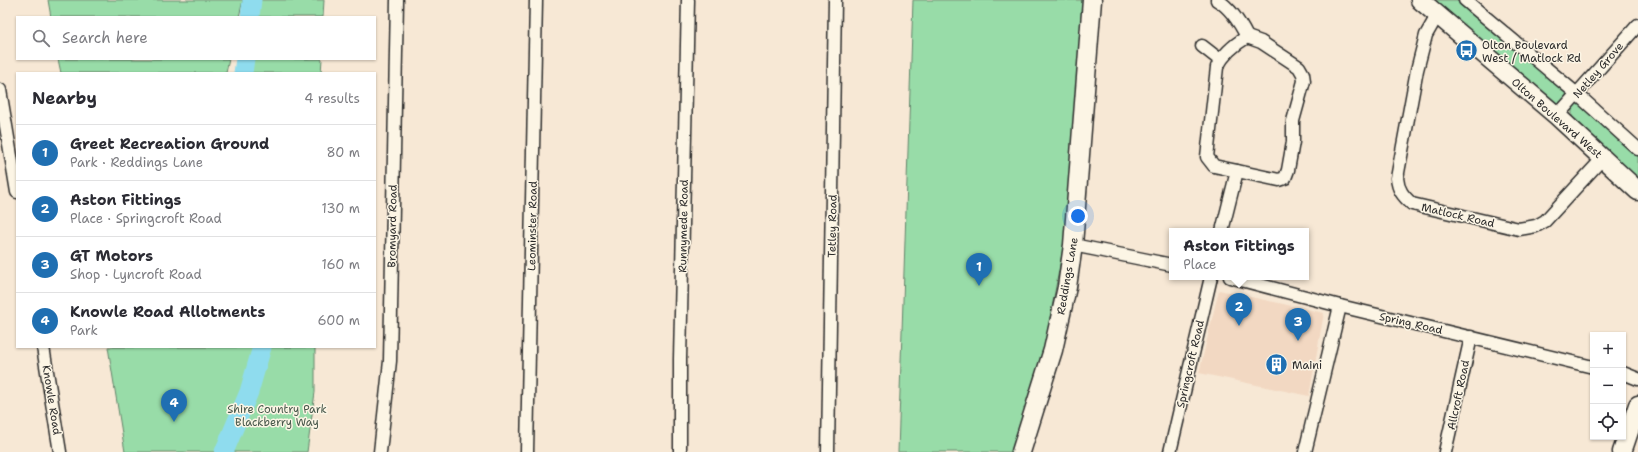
<!DOCTYPE html>
<html lang="en">
<head>
<meta charset="utf-8">
<style>
  body { margin:0; font-family:"Shantell Sans",sans-serif; background:#f2f2f3; color:#2b2b33 }
  .controls { position:absolute; right:12px; bottom:12px; display:grid; overflow:hidden; border-radius:0px; box-shadow:0 1px 3px #0004 }
  .controls button { width:36px; height:36px; display:grid; place-items:center; padding:0; border:0; border-bottom:1px solid #e1e1e2; background:#fff; color:#2b2b33; font:20px sans-serif }
  .you { position:absolute; left:1078px; top:216px; width:14px; height:14px; margin:-10px; border:3px solid #fff; border-radius:50%; background:#1a73e8; box-shadow:0 0 0 6px #1a73e833 }
  .badge { display:grid; place-items:center; width:26px; height:26px; border-radius:50%; background:#1f6fb2; color:#fff; font-size:13px; font-weight:700 }
  .pin { position:absolute; translate:-50% -33px; filter:drop-shadow(0 1px 2px #0008) }
  .pin::after { content:''; position:absolute; top:21px; width:14px; height:12px; background:inherit; clip-path:polygon(0 0,100% 0,50% 100%) }
  .popup { position:absolute; left:1169px; top:228px; width:140px; height:52px; box-sizing:border-box; display:grid; place-content:center; border-radius:0px; background:#fff; filter:drop-shadow(0 1px 3px #0005); font-size:13px; white-space:nowrap; color:#7c7c81 }
  .popup b { font-size:15px; color:#2b2b33 }
  .popup::after { content:''; position:absolute; left:50%; top:100%; margin-left:-8px; border:8px solid transparent; border-top-color:#fff }
  .list { margin:0; padding:0; list-style:none }
  h2 { display:flex; justify-content:space-between; align-items:center; height:52px; margin:0; padding:0 16px; font-size:17px }
  h2 small { font-size:13px; font-weight:400; color:#7c7c81 }
  .list li { display:grid; grid-template-columns:26px 1fr auto; gap:12px; align-items:center; box-sizing:border-box; height:56px; padding:0 16px; border-top:1px solid #e1e1e2 }
  .list b { display:block; font-size:15px; white-space:nowrap }
  .list p { margin:0; font-size:13px; white-space:nowrap; color:#7c7c81 }
  .list em { font-size:13px; font-style:normal; color:#7c7c81 }
  .icon { flex:none; width:22px; height:22px; fill:none; stroke:currentColor; stroke-width:2; stroke-linecap:round; stroke-linejoin:round }
  .map { position:relative; flex:none; width:1638px; height:452px; overflow:hidden }
  .search { position:absolute; background:#fff; box-shadow:0 1px 3px #0004; left:16px; top:16px; width:360px; height:44px; display:flex; align-items:center; gap:10px; box-sizing:border-box; padding:0 14px; border-radius:0px; color:#7c7c81; font-size:15px }
  .panel { position:absolute; background:#fff; box-shadow:0 1px 3px #0004; left:16px; top:72px; width:360px; height:276px; border-radius:0px }
  .map>svg:first-child { display:block }
</style>
</head>
<body>
<div class="map">
<svg width="1638" height="452" viewBox="0 0 1638 452">
  <rect width="100%" height="100%" fill="#f7e8d5"/>
  <filter id="ink" filterUnits="userSpaceOnUse"><feTurbulence type="fractalNoise" baseFrequency=".025" numOctaves="2"/><feDisplacementMap in="SourceGraphic" scale="8" xChannelSelector="R" yChannelSelector="G"/><feConvolveMatrix kernelMatrix="1 2 1 2 8 2 1 2 1" color-interpolation-filters="sRGB"/></filter>
  <g filter="url(#ink)">
    <path fill="#f2d8c2" d="M 1219,290 L 1324,313 L 1309,396 L 1199,373 Z"/>
    <g fill="#98dca8" stroke="#62846a">
      <path d="M 48,0 L 243,0 L 239,17 L 51,17 Z"/>
      <path d="M 252,0 L 324,0 L 323,17 L 250,17 Z"/>
      <path d="M 913,0 L 1084,0 L 1068,222 L 1044,350 L 1013,452 L 898,452 Z"/>
      <path d="M 1431,0 L 1460,0 L 1569,93 L 1565,101 L 1556,103 Z"/>
      <path d="M 58,59 L 229,59 L 226,73 L 61,73 Z"/>
      <path d="M 245,59 L 322,59 L 321,73 L 243,73 Z"/>
      <path d="M 1580,103 L 1638,156 L 1638,181 L 1572,119 L 1572,106 Z"/>
      <path d="M 108,347 L 255,347 L 240,392 L 216,452 L 125,452 Z"/>
      <path d="M 262,347 L 315,347 L 315,392 L 307,452 L 224,452 L 249,392 Z"/>
    </g>
    <g fill="none" stroke-linecap="round" stroke-linejoin="round">
      <g stroke="#8fdcee" stroke-width="19">
        <path d="M 250,17 L 252,0"/>
        <path d="M 243,73 L 245,59"/>
        <path d="M 224,452 L 249,392 L 262,347"/>
      </g>
      <defs>
        <g id="street">
          <path d="M 1217,0 C 1231,8 1240,23 1247,37"/>
          <path d="M 1465,0 L 1577,94 L 1638,149"/>
          <path d="M 1438,14 L 1426,35 L 1417,70 L 1397,178 C 1398,190 1403,196 1412,204 L 1519,229 L 1536,226 L 1545,221 L 1603,158"/>
          <path d="M 1247,37 L 1261,42 L 1299,67 L 1303,74 L 1304,81 L 1293,121 L 1293,142 L 1288,170 L 1285,178 L 1279,180 L 1214,166 L 1207,157 L 1217,67 C 1223,55 1235,44 1247,37 Z"/>
          <path d="M 1202,46 L 1220,60"/>
          <path d="M 0,90 L 17,192"/>
          <path d="M 1557,116 L 1638,25"/>
          <path d="M 1222,231 L 1237,171"/>
          <path d="M 1073,245 L 1172,265"/>
          <path d="M 1230,277 L 1340,306 L 1593,367"/>
          <path d="M 43,347 L 60,452"/>
          <path d="M 1623,373 L 1638,379"/>
          <path d="M 380,452 L 390,361 L 397,0"/>
          <path d="M 527,452 L 536,0"/>
          <path d="M 680,452 L 680,359 L 688,0"/>
          <path d="M 828,452 L 835,0"/>
          <path d="M 1170,452 L 1211,277"/>
          <path d="M 1305,452 L 1340,306"/>
          <path d="M 1445,452 L 1471,337"/>
        </g>
        <g id="secondary">
          <path d="M 1420,0 L 1557,116 L 1638,191"/>
          <path d="M 1021,452 L 1053,350 L 1067,287 L 1073,245 L 1092,0"/>
          <path d="M 1622,452 L 1638,405"/>
        </g>
      </defs>
      <use href="#street" stroke="#2b2b2b" stroke-width="15"/>
      <use href="#secondary" stroke="#2b2b2b" stroke-width="21"/>
      <use href="#street" stroke="#fcf5e5" stroke-width="12"/>
      <use href="#secondary" stroke="#fcf5e5" stroke-width="18"/>
    </g>
  </g>
  <defs>
    <symbol id="bus-disc" viewBox="-11 -11 22 22"><circle r="9.5" fill="#1f6fb2" stroke="#fcf5e5"/><path d="M-5-6H5V4H4V6H2V4H-2V6H-4V4H-5ZM-3.5-4V0h7V-4ZM-3.5 1.2v1.5H-2V1.2ZM2 1.2v1.5H3.5V1.2Z" fill="#fff"/></symbol>
    <symbol id="building-disc" viewBox="-11 -11 22 22"><circle r="9.5" fill="#1f6fb2" stroke="#fcf5e5"/><path d="M-4-6H4V6H1V3H-1V6H-4ZM-2.5-4.3h1.7v1.8h-1.7ZM.8-4.3h1.7v1.8H.8ZM-2.5-1h1.7V.8h-1.7ZM.8-1h1.7V.8H.8Z" fill="#fff"/></symbol>
  </defs>
  <g fill-rule="evenodd">
    <use href="#bus-disc" x="1454" y="38" width="25" height="25"/>
    <use href="#building-disc" x="1264" y="352" width="25" height="25"/>
  </g>
  <g text-anchor="middle" stroke-width="3" stroke-linejoin="round" paint-order="stroke">
    <g font-size="11" fill="#2b2b2b" stroke="#fcf5e5" text-anchor="start">
      <text x="1482" y="49">Olton Boulevard<tspan x="1482" dy="13">West / Matlock Rd</tspan></text>
      <text x="1292" y="369">Maini</text>
    </g>
    <g font-size="11" fill="#2b2b2b" stroke="#fcf5e5">
      <text transform="translate(1598 70) rotate(-49)" y="4">Netley Grove</text>
      <text transform="translate(1557 118) rotate(41)" y="4">Olton Boulevard West</text>
      <text transform="translate(1458 215) rotate(13)" y="4">Matlock Road</text>
      <text transform="translate(392 226) rotate(-89)" y="4">Bromyard Road</text>
      <text transform="translate(532 226) rotate(-89)" y="4">Leominster Road</text>
      <text transform="translate(683 226) rotate(-89)" y="4">Runnymede Road</text>
      <text transform="translate(832 226) rotate(-89)" y="4">Tetley Road</text>
      <text transform="translate(1067 276) rotate(-80)" y="4">Reddings Lane</text>
      <text transform="translate(1411 323) rotate(13)" y="4">Spring Road</text>
      <text transform="translate(1190 364) rotate(-77)" y="4">Springcroft Road</text>
      <text transform="translate(1458 395) rotate(-78)" y="4">Allcroft Road</text>
      <text transform="translate(52 400) rotate(81)" y="4">Knowle Road</text>
    </g>
    <g font-size="11" fill="#46574a" stroke="#fcf5e5">
      <text x="277" y="413">Shire Country Park<tspan x="277" dy="13">Blackberry Way</tspan></text>
    </g>
  </g>
</svg>
<div class="controls">
<button>+</button>
<button>−</button>
<button><svg class="icon" aria-label="locate" viewBox="0 0 24 24"><circle cx="12" cy="12" r="6"/><path d="M12 2v4M12 18v4M2 12h4M18 12h4"/></svg></button>
</div>
<div class="you"></div>
<div class="pin badge" style="left:979px;top:286px">1</div>
<div class="pin badge" style="left:1239px;top:326px">2</div>
<div class="popup"><b>Aston Fittings</b>Place</div>
<div class="pin badge" style="left:1298px;top:341px">3</div>
<div class="pin badge" style="left:174px;top:422px">4</div>
<div class="search"><svg class="icon" aria-label="search" viewBox="0 0 24 24"><circle cx="10" cy="10" r="6"/><path d="M15 15l6 6"/></svg>Search here</div>
<section class="panel">
<h2>Nearby<small>4 results</small></h2>
<ul class="list">
<li><span class="badge">1</span><div><b>Greet Recreation Ground</b><p>Park · Reddings Lane</p></div><em>80 m</em></li>
<li><span class="badge">2</span><div><b>Aston Fittings</b><p>Place · Springcroft Road</p></div><em>130 m</em></li>
<li><span class="badge">3</span><div><b>GT Motors</b><p>Shop · Lyncroft Road</p></div><em>160 m</em></li>
<li><span class="badge">4</span><div><b>Knowle Road Allotments</b><p>Park</p></div><em>600 m</em></li>
</ul>
</section>
</div>
</body>
</html>
